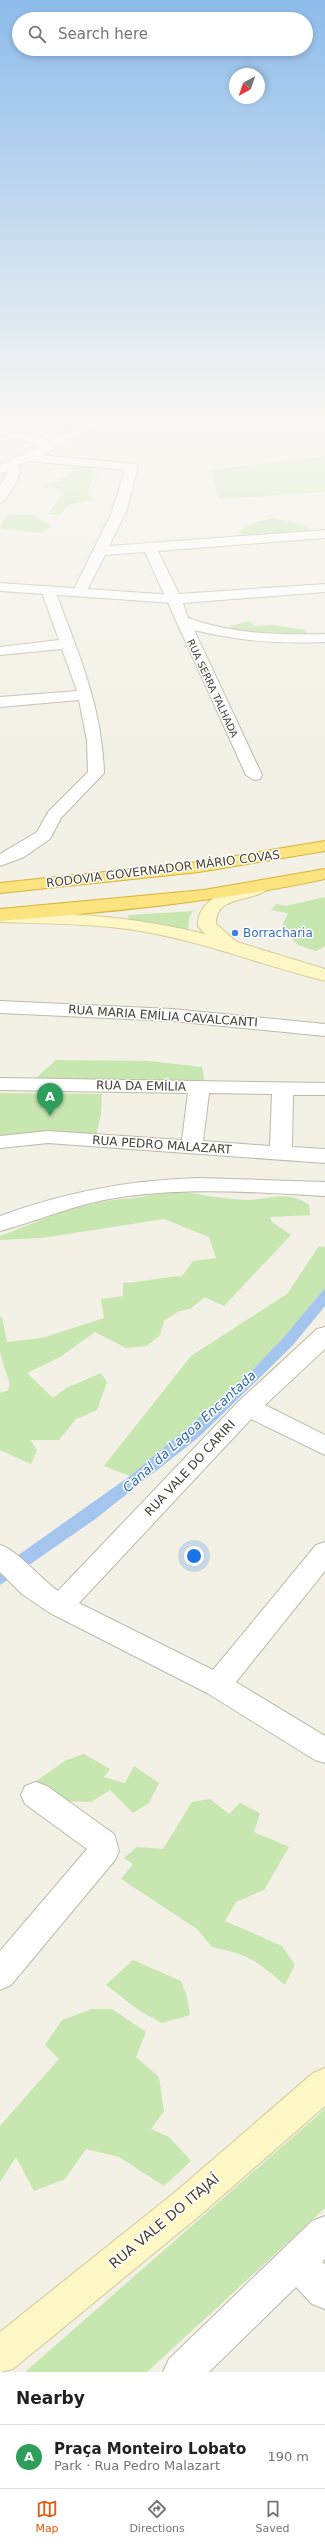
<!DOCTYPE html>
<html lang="en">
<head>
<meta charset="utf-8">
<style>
  body { margin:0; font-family:"DejaVu Sans",sans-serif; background:#f6f6f6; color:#202124 }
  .compass { position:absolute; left:229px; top:68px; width:36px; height:36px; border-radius:50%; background:#fff; box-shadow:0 2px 6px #0003; rotate:220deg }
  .you { position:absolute; left:194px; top:1556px; width:14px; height:14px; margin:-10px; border:3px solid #fff; border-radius:50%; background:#1a73e8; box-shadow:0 0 0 6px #1a73e833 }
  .badge { display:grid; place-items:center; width:26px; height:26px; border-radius:50%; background:#ea580c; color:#fff; font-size:13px; font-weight:700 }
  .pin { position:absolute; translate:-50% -33px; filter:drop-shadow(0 1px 2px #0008) }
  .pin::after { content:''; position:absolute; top:21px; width:14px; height:12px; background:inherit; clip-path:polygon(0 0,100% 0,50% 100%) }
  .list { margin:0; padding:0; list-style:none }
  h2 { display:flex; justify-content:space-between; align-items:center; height:52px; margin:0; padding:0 16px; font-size:17px }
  h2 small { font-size:13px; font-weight:400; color:#757577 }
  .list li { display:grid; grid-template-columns:26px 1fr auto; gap:12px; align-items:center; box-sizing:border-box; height:64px; padding:0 16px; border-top:1px solid #e0e0e0 }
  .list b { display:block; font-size:15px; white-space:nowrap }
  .list p { margin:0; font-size:13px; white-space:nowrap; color:#757577 }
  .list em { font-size:13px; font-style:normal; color:#757577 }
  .icon { flex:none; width:22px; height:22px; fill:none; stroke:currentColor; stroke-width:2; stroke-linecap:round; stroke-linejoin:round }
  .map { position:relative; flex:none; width:325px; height:2372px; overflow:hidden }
  .search { position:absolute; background:#fff; box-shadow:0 2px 6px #0003; left:12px; right:12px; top:12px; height:44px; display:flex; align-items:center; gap:10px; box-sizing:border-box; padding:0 14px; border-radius:22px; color:#757577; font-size:15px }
  .sheet { height:116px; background:#fff }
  nav { display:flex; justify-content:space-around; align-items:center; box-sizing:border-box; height:56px; border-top:1px solid #e0e0e0; background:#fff; font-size:11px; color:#757577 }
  nav a { display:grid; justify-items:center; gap:2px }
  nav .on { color:#ea580c }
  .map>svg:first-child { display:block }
</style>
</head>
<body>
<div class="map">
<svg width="325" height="2372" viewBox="0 0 325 2372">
  <rect width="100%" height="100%" fill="#f3f0e6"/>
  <g fill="#c7e6b0">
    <path d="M 325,456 L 325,492 L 218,499 L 212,470 Z"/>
    <path d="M 98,457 L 106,459 L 95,463 L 96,466 L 91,471 L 99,474 L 92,480 L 87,493 L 95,500 L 71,504 L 60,515 L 48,514 L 63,493 L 58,488 L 43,487 L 45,483 C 59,482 67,479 74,466 L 72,461 Z"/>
    <path d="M 6,514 L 35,515 L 43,522 L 52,526 L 41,533 L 0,529 Z"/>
    <path d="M 275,518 L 306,526 L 310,531 L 243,536 L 239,531 L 256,522 Z"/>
    <path d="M 250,621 L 254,626 L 273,625 L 305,630 L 307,635 L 236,631 L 230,626 Z"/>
    <path d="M 325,897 L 325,946 L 316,951 L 298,945 L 281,928 L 288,913 L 271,910 L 276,904 L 286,906 Z"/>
    <path d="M 193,911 L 189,918 L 188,931 L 129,921 L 128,915 Z"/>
    <path d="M 56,1060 L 149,1061 L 202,1067 L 205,1083 L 34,1080 Z"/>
    <path d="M 0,1093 L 102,1094 L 101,1114 L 96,1135 L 0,1140 Z"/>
    <path d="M 165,1190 C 192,1192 220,1199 247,1200 C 272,1200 286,1189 309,1205 L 310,1215 L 270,1217 L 272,1222 L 291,1235 L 224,1306 L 205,1297 L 190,1309 L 179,1311 L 164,1321 L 160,1335 L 147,1346 L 126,1348 L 95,1332 L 60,1357 L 27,1373 L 53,1398 L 66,1388 L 101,1373 L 107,1382 L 97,1410 L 76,1419 L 59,1440 L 30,1440 L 37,1450 L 31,1464 L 0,1450 L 0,1393 L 8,1390 L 10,1384 L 0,1353 L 0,1317 L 2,1317 L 7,1342 L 42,1338 L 104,1318 L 101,1299 L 123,1296 L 123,1283 C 144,1282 162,1277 182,1276 L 193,1261 L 216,1258 L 209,1237 L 164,1219 L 42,1238 L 0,1240 L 0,1236 C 31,1224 63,1210 96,1203 C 122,1197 138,1201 165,1190 Z"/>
    <path d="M 319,1246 L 325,1247 L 325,1288 L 283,1338 L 239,1384 L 130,1476 L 104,1466 L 191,1356 L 287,1294 Z"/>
    <path d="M 84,1754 L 110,1769 L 104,1777 L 125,1783 L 134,1766 L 159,1783 L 149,1803 L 133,1813 L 110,1790 L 91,1802 L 63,1801 L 32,1784 L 66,1760 Z"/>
    <path d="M 210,1799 L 229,1814 L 240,1803 L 260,1813 L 254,1832 L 289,1847 L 264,1890 L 236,1902 L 225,1921 L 282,1946 L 295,1965 L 285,1985 C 255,1960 250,1955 212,1947 L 197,1929 L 121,1879 L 133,1864 L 124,1858 L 137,1847 L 163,1849 L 192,1802 Z"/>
    <path d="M 133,1960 L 181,1981 L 187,1997 L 190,2015 L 162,2023 L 140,2011 L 106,1985 Z"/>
    <path d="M 92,2009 L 112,2009 L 146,2032 L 136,2057 L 159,2077 L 164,2111 L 151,2129 L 169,2137 L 191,2161 L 164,2186 L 119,2157 L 86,2149 L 65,2179 L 34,2191 L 16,2157 L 0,2182 L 0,2126 L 59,2059 L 45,2045 L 62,2020 Z"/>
    <path d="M 325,2109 L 325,2208 L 147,2372 L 25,2372 Z"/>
  </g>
  <path fill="#a4c6ee" d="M 325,1288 L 325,1306 L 293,1345 L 199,1437 L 94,1520 L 0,1585 L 0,1568 L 130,1476 L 239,1384 L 283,1338 Z"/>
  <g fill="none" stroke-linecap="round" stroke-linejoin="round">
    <defs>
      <g id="minor">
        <path d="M 94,420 L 109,420 L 41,455 L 136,464 L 138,467 L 126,512 L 109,546 L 325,530 L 325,538 L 158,551 L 179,594 L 325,584 L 325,592 L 183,603 L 188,618 C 232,634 279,635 325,634 L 325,642 C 280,644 237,641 194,630 L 262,775 L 260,779 L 254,780 L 246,775 L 145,552 L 105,555 L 84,596 L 74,596 L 72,593 L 112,512 L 125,470 L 28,461 L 19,465 C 24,472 7,501 0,503 L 0,487 L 8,471 L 0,474 L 0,465 L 40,446 L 0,435 L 0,427 L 50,441 Z"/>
        <path d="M 118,420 L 165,420 L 163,423 L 139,428 L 120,423 Z"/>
        <path d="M 48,586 L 55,590 C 78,653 102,705 104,773 L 61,818 L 50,839 L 24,857 L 0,866 L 0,854 L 37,832 L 48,812 L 88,772 L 87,741 L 79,700 L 0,707 L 0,697 L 77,691 L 62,649 L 0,655 L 0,647 L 59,640 L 41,590 Z"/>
        <path d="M 0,1001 L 172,1009 L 325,1024 L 325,1036 L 172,1021 L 0,1013 Z"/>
        <path d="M 0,1078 L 325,1083 L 325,1095 L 293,1095 L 292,1147 L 325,1149 L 325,1163 L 48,1143 L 0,1148 L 0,1136 L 48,1131 L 182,1140 L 188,1093 L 0,1090 ZM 209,1093 L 272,1094 L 270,1146 L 203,1141 Z"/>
        <path d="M 325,1327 L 325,1349 L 265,1405 L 325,1435 L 325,1455 L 251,1419 L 79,1603 L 213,1670 L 316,1545 L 325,1542 L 325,1571 L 236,1682 L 325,1736 L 325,1763 L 315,1760 L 207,1693 L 50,1613 L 22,1594 L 0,1572 L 0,1545 C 17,1550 40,1578 58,1591 L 239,1401 L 317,1329 Z"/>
        <path d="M 36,1782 L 47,1786 L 114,1834 L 119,1851 L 115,1860 L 11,1985 L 0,1990 L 0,1951 L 87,1849 L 25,1804 L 21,1795 L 25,1786 Z"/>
        <path d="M 325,2216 L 325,2259 L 322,2262 L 325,2264 L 325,2309 L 312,2304 L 296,2287 L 209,2372 L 163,2372 L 169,2359 L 312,2221 Z"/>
      </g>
      <g id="tertiary">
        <path d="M 0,583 L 174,595 L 181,599 L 174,603 L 0,591 Z"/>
        <path d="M 199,1178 L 325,1182 L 325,1196 C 252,1192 177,1186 104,1200 C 68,1207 35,1222 0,1231 L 0,1216 C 65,1192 130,1180 199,1178 Z"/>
      </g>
      <g id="secondary">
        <path d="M 260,882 L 266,883 L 269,887 C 258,903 215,893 216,924 L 237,942 L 325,969 L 325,981 C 265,966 207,943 146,932 C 98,923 49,924 0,922 L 0,910 C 73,914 133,916 205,934 L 198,926 C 197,895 236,888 260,882 Z"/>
        <path d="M 325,2068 L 325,2106 L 198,2217 L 13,2369 L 0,2372 L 0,2332 L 174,2193 L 313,2073 Z"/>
      </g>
      <g id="trunk">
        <path d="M 325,841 L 325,851 L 199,872 L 0,893 L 0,883 L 199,862 Z"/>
        <path d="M 325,869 L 325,879 C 218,902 109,912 0,921 L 0,909 L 204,890 Z"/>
      </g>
    </defs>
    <use href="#minor" stroke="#beb9a9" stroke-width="2"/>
    <use href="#tertiary" stroke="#beb9a9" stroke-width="2"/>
    <use href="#secondary" stroke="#d2ca97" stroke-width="2"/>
    <use href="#trunk" stroke="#d9b339" stroke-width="2"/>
    <use href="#minor" fill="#fff" fill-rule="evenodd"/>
    <use href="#tertiary" fill="#fff" fill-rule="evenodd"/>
    <use href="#secondary" fill="#fdf7c6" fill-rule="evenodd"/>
    <use href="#trunk" fill="#fbe480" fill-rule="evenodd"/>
  </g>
  <linearGradient id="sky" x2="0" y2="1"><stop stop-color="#8dbbea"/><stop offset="0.56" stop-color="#faf8f4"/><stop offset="1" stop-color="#faf8f4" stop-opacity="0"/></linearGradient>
  <rect width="325" height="752" fill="url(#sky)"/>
  <circle fill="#3f7fe0" stroke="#fff" stroke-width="1.5" cx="235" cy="933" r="4"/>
  <g text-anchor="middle" stroke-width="3" stroke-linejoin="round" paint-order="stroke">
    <g font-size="10" fill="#454136" stroke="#fff">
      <text transform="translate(213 688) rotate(65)" y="4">RUA SERRA TALHADA</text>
    </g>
    <g font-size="12" fill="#454136" stroke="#fff">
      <text transform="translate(163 869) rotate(-7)" y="4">RODOVIA GOVERNADOR MÁRIO COVAS</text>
      <text transform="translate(163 1016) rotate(4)" y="4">RUA MARIA EMÍLIA CAVALCANTI</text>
      <text transform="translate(141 1086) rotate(1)" y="4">RUA DA EMÍLIA</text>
      <text transform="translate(162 1145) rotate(4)" y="4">RUA PEDRO MALAZART</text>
      <text transform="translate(190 1468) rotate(-47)" y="4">RUA VALE DO CARIRI</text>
    </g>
    <g font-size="12" fill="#366cbe" stroke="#fff" text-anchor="start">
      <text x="243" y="937">Borracharia</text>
    </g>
    <g font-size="13" font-style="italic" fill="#3169ae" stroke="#fff">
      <text transform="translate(189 1431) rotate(-42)" y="5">Canal da Lagoa Encantada</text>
    </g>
    <g font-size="14" fill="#454136" stroke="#fff">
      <text transform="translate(164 2221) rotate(-40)" y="5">RUA VALE DO ITAJAÍ</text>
    </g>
  </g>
</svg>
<svg class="compass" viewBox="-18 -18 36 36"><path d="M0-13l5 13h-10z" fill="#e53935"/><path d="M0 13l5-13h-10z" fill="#757577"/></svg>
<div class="you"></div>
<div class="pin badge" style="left:50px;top:1116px;background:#2e9e5b">A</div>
<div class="search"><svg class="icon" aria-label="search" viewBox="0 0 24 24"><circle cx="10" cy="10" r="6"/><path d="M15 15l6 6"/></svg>Search here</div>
</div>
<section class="sheet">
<h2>Nearby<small></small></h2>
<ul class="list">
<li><span class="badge" style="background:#2e9e5b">A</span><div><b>Praça Monteiro Lobato</b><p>Park · Rua Pedro Malazart</p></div><em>190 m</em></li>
</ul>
</section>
<nav>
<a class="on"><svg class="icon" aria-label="map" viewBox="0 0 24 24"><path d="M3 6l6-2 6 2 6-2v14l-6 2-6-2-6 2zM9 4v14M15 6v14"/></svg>Map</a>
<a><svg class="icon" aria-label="directions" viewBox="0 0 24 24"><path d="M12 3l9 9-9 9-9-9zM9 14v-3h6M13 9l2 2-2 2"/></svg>Directions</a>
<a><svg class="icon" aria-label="saved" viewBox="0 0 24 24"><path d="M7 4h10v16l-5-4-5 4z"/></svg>Saved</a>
</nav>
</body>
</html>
